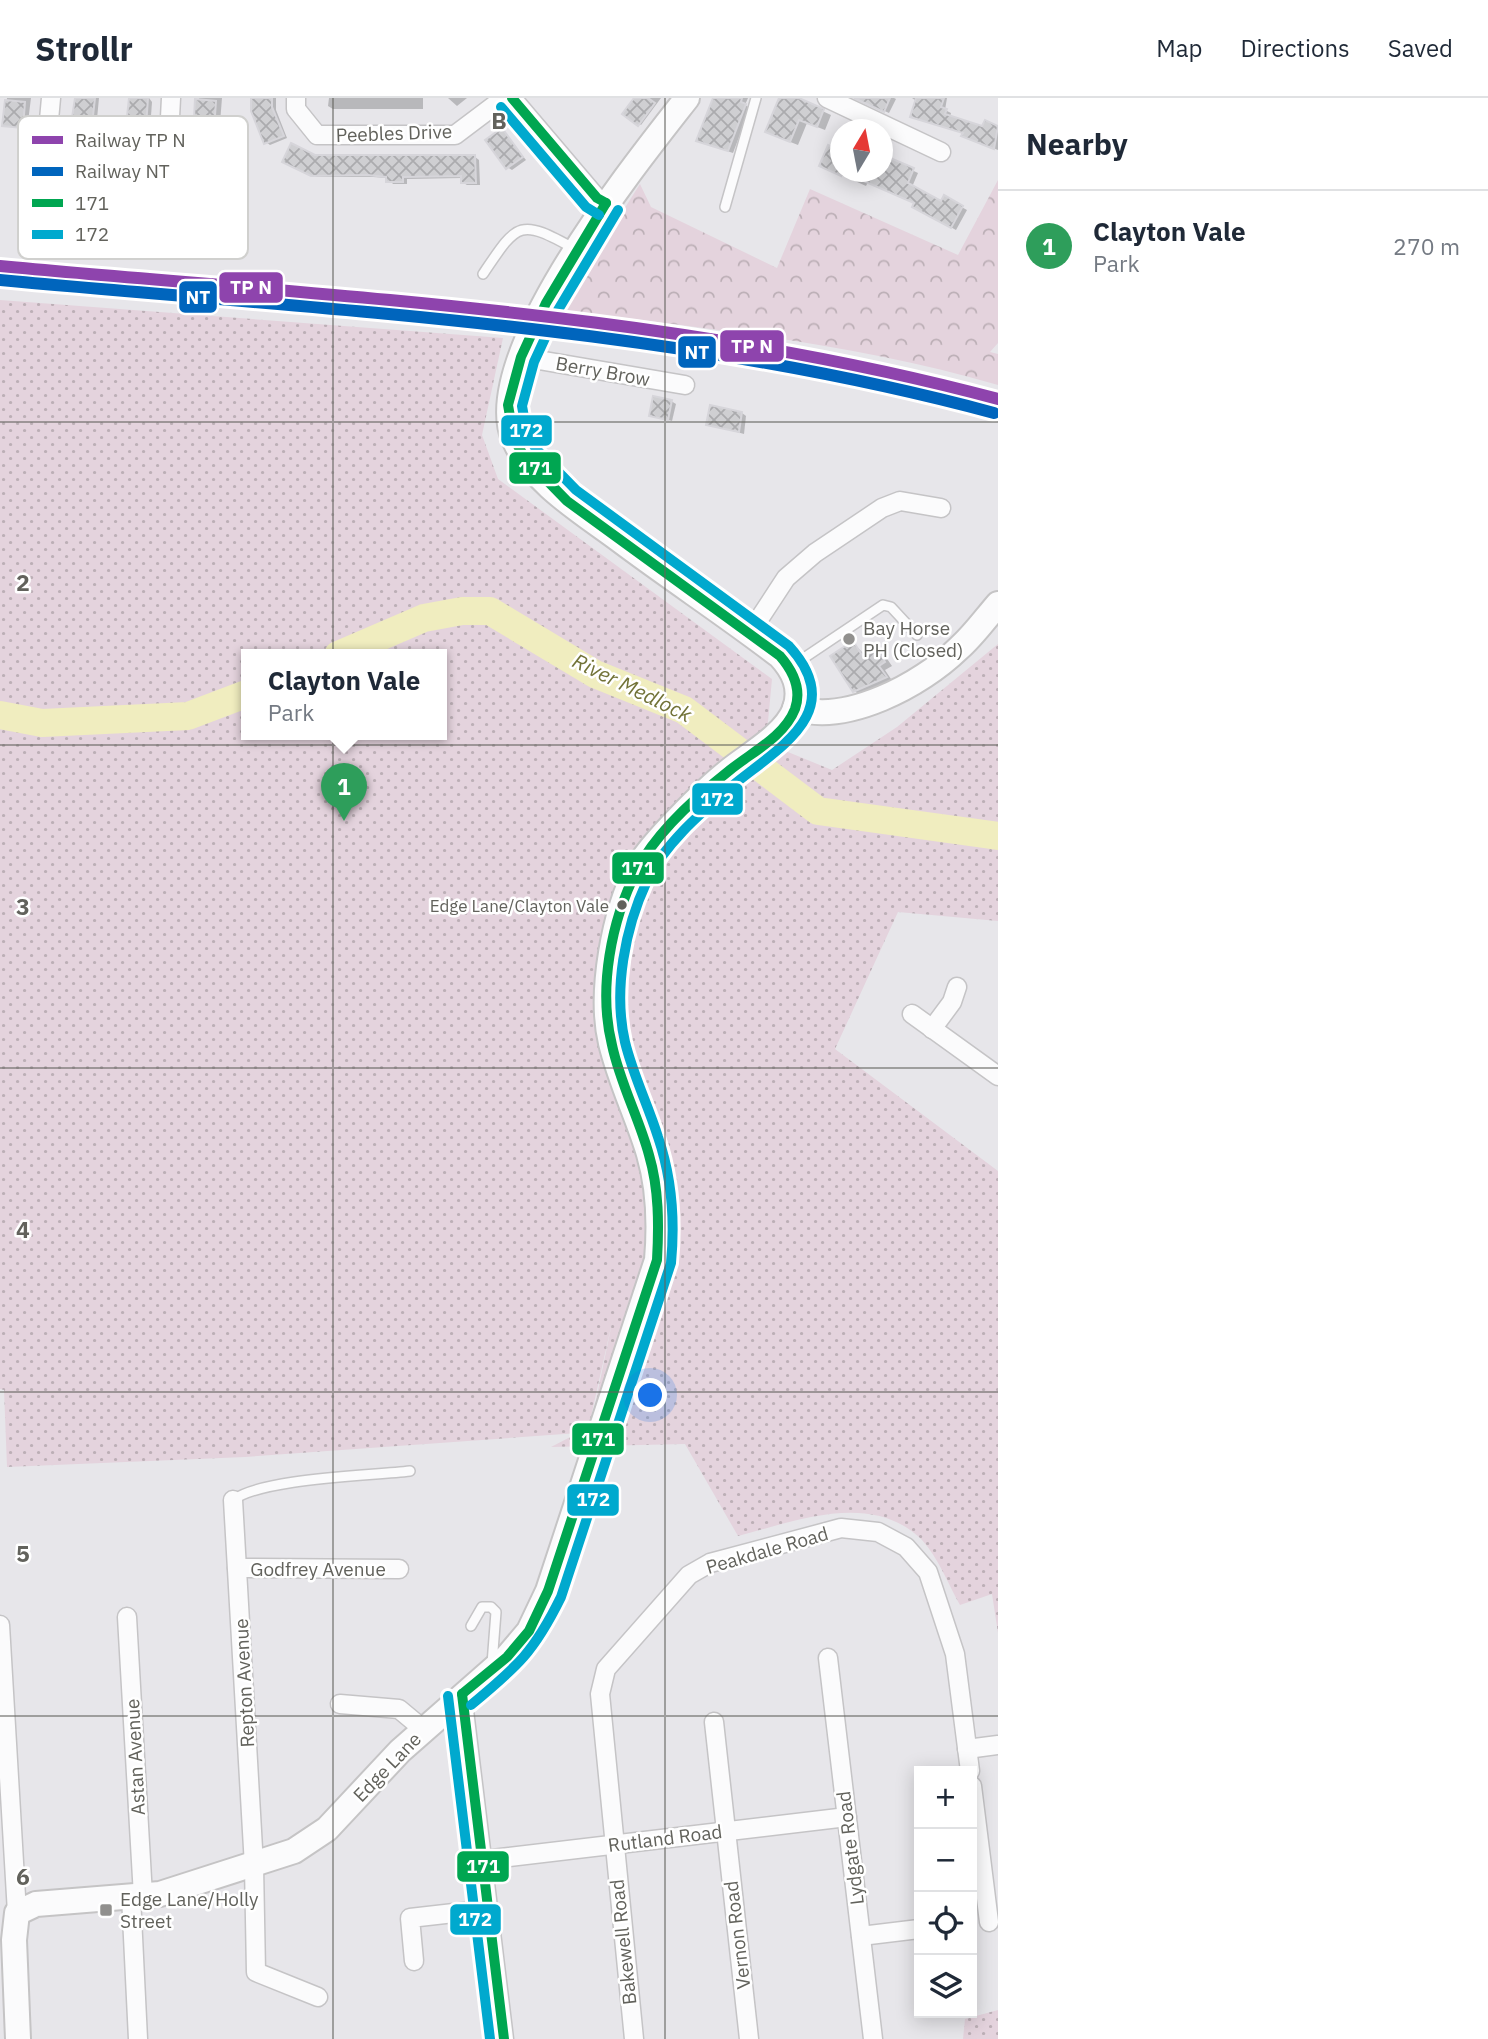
<!DOCTYPE html>
<html lang="en">
<head>
<meta charset="utf-8">
<style>
  body { margin:0; font-family:"IBM Plex Sans",sans-serif; background:#f6f6f7; color:#1f2937 }
  .controls { position:absolute; right:21px; bottom:21px; display:grid; overflow:hidden; border-radius:0px; box-shadow:0 4px 18px #0003 }
  .controls button { width:63px; height:63px; display:grid; place-items:center; padding:0; border:0; border-bottom:2px solid #e0e1e3; background:#fff; color:#1f2937; font:35px sans-serif }
  .compass { position:absolute; left:830px; top:21px; width:63px; height:63px; border-radius:50%; background:#fff; box-shadow:0 4px 18px #0003; rotate:10deg }
  .you { position:absolute; left:651px; top:1298px; width:24px; height:24px; margin:-18px; border:5px solid #fff; border-radius:50%; background:#1a73e8; box-shadow:0 0 0 10px #1a73e833 }
  .badge { display:grid; place-items:center; width:46px; height:46px; border-radius:50%; background:#0b8043; color:#fff; font-size:23px; font-weight:700 }
  .pin { position:absolute; translate:-50% -58px; filter:drop-shadow(0 2px 4px #0008) }
  .pin::after { content:''; position:absolute; top:37px; width:24px; height:21px; background:inherit; clip-path:polygon(0 0,100% 0,50% 100%) }
  .popup { position:absolute; left:241px; top:551px; width:206px; height:91px; box-sizing:border-box; display:grid; place-content:center; border-radius:0px; background:#fff; filter:drop-shadow(0 2px 5px #0005); font-size:23px; white-space:nowrap; color:#747a83 }
  .popup b { font-size:26px; color:#1f2937 }
  .popup::after { content:''; position:absolute; left:50%; top:100%; margin-left:-14px; border:14px solid transparent; border-top-color:#fff }
  .list { margin:0; padding:0; list-style:none }
  h2 { display:flex; justify-content:space-between; align-items:center; height:91px; margin:0; padding:0 28px; font-size:30px }
  h2 small { font-size:23px; font-weight:400; color:#747a83 }
  .list li { display:grid; grid-template-columns:46px 1fr auto; gap:21px; align-items:center; box-sizing:border-box; height:112px; padding:0 28px; border-top:2px solid #e0e1e3 }
  .list b { display:block; font-size:26px; white-space:nowrap }
  .list p { margin:0; font-size:23px; white-space:nowrap; color:#747a83 }
  .list em { font-size:23px; font-style:normal; color:#747a83 }
  .icon { flex:none; width:38px; height:38px; fill:none; stroke:currentColor; stroke-width:2; stroke-linecap:round; stroke-linejoin:round }
  .map { position:relative; flex:none; width:998px; height:1941px; overflow:hidden }
  header { display:flex; align-items:center; gap:42px; box-sizing:border-box; height:98px; padding:0 35px; background:#fff; border-bottom:2px solid #e0e1e3 }
  header strong { font-size:33px }
  nav { display:flex; gap:38px; margin-inline-start:auto; font-size:24px }
  main { display:flex }
  aside { flex:1; background:#fff }
  .map>svg:first-child { display:block }
</style>
</head>
<body>
<header>
<strong>Strollr</strong>
<nav><a>Map</a><a>Directions</a><a>Saved</a></nav>
</header>
<main>
<div class="map">
<svg width="998" height="1941" viewBox="0 0 998 1941">
  <defs>
    <pattern id="forest-crowns" width="20" height="18" patternUnits="userSpaceOnUse" patternTransform="scale(1.75)"><rect width="20" height="18" fill="#e4d3dd"/><path d="M2 6a3 3 0 1 1 6 0M12 15a3 3 0 1 1 6 0" fill="none" stroke="#bcafb6"/></pattern>
    <pattern id="park-dots" width="8" height="8" patternUnits="userSpaceOnUse" patternTransform="scale(1.75)"><rect width="8" height="8" fill="#e4d3dd"/><path d="M2 2h.1M6 6h.1" fill="none" stroke="#bcafb6" stroke-width="1.8" stroke-linecap="round"/></pattern>
    <pattern id="building-cross-hatch" width="8" height="8" patternUnits="userSpaceOnUse" patternTransform="scale(1.75)"><rect width="8" height="8" fill="#cfcfd2"/><path d="M0 0l8 8M0 8l8-8" fill="none" stroke="#ababae"/></pattern>
  </defs>
  <rect width="100%" height="100%" fill="#e7e6ea"/>
  <path fill="url(#forest-crowns)" d="M 998,82 L 998,245 L 990,254 L 998,256 L 998,287 C 857,246 705,230 560,212 L 640,86 L 651,109 L 777,170 L 810,91 L 958,157 Z"/>
  <g fill="url(#park-dots)" fill-rule="evenodd">
    <path d="M 0,202 L 503,240 L 482,337 L 498,381 L 772,581 L 766,645 L 832,672 L 897,629 L 998,546 L 998,823 L 898,814 L 835,951 L 998,1073 L 998,1535 L 992,1496 L 960,1507 C 949,1488 938,1459 922,1442 C 872,1392 796,1423 738,1438 L 685,1346 L 551,1349 L 578,1335 L 245,1359 L 7,1369 L 4,1292 L 0,1291 ZM 246,557 L 442,557 L 442,637 L 246,637 ZM 613,1220 L 590,1331 L 588,1332 Z"/>
    <path d="M 998,1912 L 998,1941 L 963,1941 L 965,1921 Z"/>
  </g>
  <g fill="#0003">
    <path d="M 7,0 L 31,0 L 27,32 L 4,27 Z"/>
    <path d="M 75,0 L 99,0 L 97,21 L 103,23 L 101,38 L 72,32 Z"/>
    <path d="M 131,0 L 149,0 L 152,4 L 148,60 L 125,55 Z"/>
    <path d="M 199,0 L 222,0 L 217,63 L 193,58 Z"/>
    <path d="M 253,0 L 276,0 L 276,12 L 287,40 L 270,47 L 266,44 Z"/>
    <path d="M 329,0 L 423,0 L 423,11 L 333,11 L 328,8 Z"/>
    <path d="M 448,0 L 467,0 L 457,8 Z"/>
    <path d="M 635,0 L 661,0 L 641,27 L 625,16 Z"/>
    <path d="M 715,0 L 748,0 L 745,7 L 750,10 L 733,55 L 703,45 Z"/>
    <path d="M 781,0 L 794,0 L 831,17 L 825,32 L 807,25 L 798,47 L 775,38 Z"/>
    <path d="M 865,0 L 894,0 L 896,1 L 889,15 L 863,3 Z"/>
    <path d="M 912,0 L 947,0 L 945,12 L 951,15 L 950,19 L 983,30 L 986,24 L 998,30 L 998,52 L 968,40 Z"/>
    <path d="M 502,32 L 526,62 L 512,72 L 507,69 Z"/>
    <path d="M 67,41 L 71,44 L 70,63 L 25,56 Z"/>
    <path d="M 314,59 L 475,59 L 479,62 L 480,87 L 467,87 L 462,84 L 462,80 L 407,81 L 407,86 L 393,86 L 388,80 L 373,79 L 317,79 L 289,66 Z"/>
    <path d="M 886,60 L 918,75 L 912,89 L 942,105 L 945,100 L 967,112 L 956,132 L 914,109 L 916,105 L 868,84 L 866,88 L 826,70 L 841,74 L 883,74 Z"/>
    <path d="M 671,303 L 676,306 L 672,323 L 651,317 Z"/>
    <path d="M 742,315 L 746,318 L 744,336 L 708,326 Z"/>
    <path d="M 853,545 L 865,557 L 876,550 L 883,555 L 892,568 L 885,572 L 893,584 L 862,598 L 854,593 Z"/>
  </g>
  <g fill="none" stroke-linecap="round" stroke-linejoin="round">
    <g stroke="#f0edbf" stroke-width="28">
      <path d="M 338,557 L 424,520 L 462,513 L 490,513 L 595,576 L 684,612 L 818,713 L 998,738"/>
      <path d="M 0,617 L 42,625 L 188,618 L 246,596"/>
    </g>
  </g>
  <g fill="url(#building-cross-hatch)" stroke="#d6d5da" stroke-width="2">
    <path d="M 75,0 L 95,0 L 93,18 L 99,19 L 97,37 L 70,33 Z"/>
    <path d="M 129,0 L 148,0 L 144,58 L 123,56 Z"/>
    <path d="M 251,0 L 272,0 L 272,9 L 284,38 L 264,46 L 251,13 Z"/>
    <path d="M 634,0 L 648,0 L 655,5 L 638,28 L 622,16 Z"/>
    <path d="M 713,0 L 742,0 L 741,4 L 746,6 L 728,53 L 696,43 Z"/>
    <path d="M 779,0 L 799,0 L 824,11 L 817,29 L 799,22 L 790,44 L 765,34 Z"/>
    <path d="M 854,0 L 890,0 L 884,14 Z"/>
    <path d="M 916,0 L 944,0 L 941,9 L 947,11 L 945,16 L 982,28 L 985,22 L 998,28 L 994,51 L 961,38 L 963,35 L 910,19 Z"/>
    <path d="M 195,1 L 216,3 L 212,61 L 192,59 Z"/>
    <path d="M 5,2 L 25,4 L 23,30 L 2,28 Z"/>
    <path d="M 502,30 L 523,59 L 506,71 L 485,42 Z"/>
    <path d="M 25,35 L 67,40 L 65,61 L 23,56 Z"/>
    <path d="M 291,45 L 315,57 L 475,57 L 476,85 L 461,85 L 461,78 L 403,79 L 403,84 L 386,84 L 386,79 L 367,77 L 311,78 L 282,64 Z"/>
    <path d="M 828,47 L 841,52 L 841,78 L 819,68 Z"/>
    <path d="M 883,57 L 914,70 L 908,85 L 941,103 L 944,97 L 963,108 L 951,130 L 912,109 L 914,105 L 843,74 L 883,74 Z"/>
    <path d="M 653,298 L 672,302 L 668,322 L 649,318 Z"/>
    <path d="M 710,307 L 742,314 L 739,334 L 706,327 Z"/>
    <path d="M 853,543 L 862,557 L 876,548 L 885,564 L 879,568 L 887,579 L 853,594 L 830,558 Z"/>
  </g>
  <g fill="none" stroke-linecap="round" stroke-linejoin="round">
    <defs>
      <g id="lane">
        <path d="M 725,109 L 756,0"/>
        <path d="M 483,176 C 518,124 519,120 575,151"/>
        <path d="M 792,568 L 883,507 L 891,509 L 917,537"/>
        <path d="M 233,1402 C 263,1380 368,1378 410,1373"/>
        <path d="M 471,1528 L 482,1509 L 491,1509 L 496,1514 L 492,1566"/>
      </g>
      <g id="street">
        <path d="M 296,0 L 296,11 L 317,37 L 455,37 L 504,0"/>
        <path d="M 512,0 L 597,100 L 606,105"/>
        <path d="M 827,0 L 941,54"/>
        <path d="M 49,22 L 51,0"/>
        <path d="M 168,59 L 171,0"/>
        <path d="M 521,259 L 685,287"/>
        <path d="M 750,535 L 786,480 L 815,455 L 882,410 L 900,403 L 941,410"/>
        <path d="M 912,916 L 998,978"/>
        <path d="M 932,931 L 952,904 L 957,889"/>
        <path d="M 233,1402 L 254,1768 L 256,1874 L 318,1899"/>
        <path d="M 237,1470 L 399,1471"/>
        <path d="M 127,1519 L 143,1798"/>
        <path d="M 0,1527 L 17,1815"/>
        <path d="M 828,1560 L 873,1941"/>
        <path d="M 462,1596 L 504,1941"/>
        <path d="M 340,1606 L 399,1611 L 423,1631"/>
        <path d="M 714,1624 L 749,1941"/>
        <path d="M 967,1651 L 998,1647"/>
        <path d="M 972,1688 L 989,1824"/>
        <path d="M 484,1762 L 847,1719"/>
        <path d="M 131,1798 L 138,1941"/>
        <path d="M 861,1838 L 919,1831"/>
        <path d="M 414,1863 L 410,1820 L 489,1811"/>
        <path d="M 634,1941 L 600,1596 L 606,1571 L 689,1477 L 710,1465 L 841,1430 L 878,1434 L 906,1449 L 928,1474 L 955,1556 L 970,1673"/>
      </g>
      <g id="secondary">
        <path d="M 795,610 C 846,627 921,587 958,551 C 973,538 985,521 998,506"/>
        <path d="M 18,1941 L 14,1842 L 17,1815 L 36,1806 L 160,1796 L 294,1753 L 327,1731 L 400,1653 L 507,1559 L 529,1533 L 548,1493 L 657,1162 C 660,1127 659,1090 649,1056 C 638,1019 620,983 611,945 C 599,895 614,814 638,769 C 651,745 707,690 730,672 C 750,656 785,637 795,611 C 802,590 794,573 780,558 C 728,518 673,482 621,443 C 584,415 533,386 514,341 C 479,259 637,64 687,0"/>
      </g>
    </defs>
    <use href="#lane" stroke="#c5c4c6" stroke-width="12"/>
    <use href="#street" stroke="#c5c4c6" stroke-width="21"/>
    <use href="#secondary" stroke="#c5c4c5" stroke-width="28"/>
    <use href="#lane" stroke="#fbfbfc" stroke-width="9"/>
    <use href="#street" stroke="#fbfbfc" stroke-width="18"/>
    <use href="#secondary" stroke="#fbfbfc" stroke-width="24"/>
    <defs>
      <g id="bus-1">
        <path d="M 512,0 L 597,100 L 606,105"/>
        <path d="M 462,1596 L 507,1559 L 529,1533 L 548,1493 L 657,1162 C 659,1127 659,1091 649,1057 C 639,1020 620,985 612,947 C 598,891 611,823 637,772 C 656,734 697,698 730,672 C 752,654 784,639 795,611 C 802,591 793,573 780,558 L 567,403 L 525,360 L 514,341 L 508,307 L 521,259 L 546,205 L 606,105"/>
        <path d="M 462,1596 L 504,1941"/>
      </g>
      <g id="bus-2">
        <path d="M 501,9 L 586,109 L 599,117"/>
        <path d="M 448,1598 L 490,1941"/>
        <path d="M 471,1607 C 518,1568 534,1554 561,1499 L 671,1165 C 675,1123 672,1080 658,1039 C 648,1007 633,977 625,944 C 613,892 625,830 647,783 C 664,746 702,714 732,688 C 778,650 849,614 789,548 L 576,392 L 536,351 L 527,336 L 522,308 L 534,264 L 558,212 L 618,112"/>
      </g>
    </defs>
    <use href="#bus-1" stroke="#fff" stroke-width="16"/>
    <use href="#bus-2" stroke="#fff" stroke-width="16"/>
    <use href="#bus-1" stroke="#00a651" stroke-width="10"/>
    <use href="#bus-2" stroke="#00a9ce" stroke-width="10"/>
    <defs>
      <path id="rail-1" d="M 0,168 C 333,199 673,214 998,301"/>
      <path id="rail-2" d="M 0,182 C 332,213 671,228 994,315"/>
    </defs>
    <use href="#rail-1" stroke="#fff" stroke-width="18"/>
    <use href="#rail-2" stroke="#fff" stroke-width="18"/>
    <use href="#rail-1" stroke="#8e44ad" stroke-width="12"/>
    <use href="#rail-2" stroke="#0065bd" stroke-width="12"/>
  </g>
  <path fill="none" stroke="#62625c" stroke-width="2" stroke-opacity="0.55" d="M 333,0 L 333,1941M 665,0 L 665,1941M 0,324 L 998,324M 0,647 L 998,647M 0,970 L 998,970M 0,1294 L 998,1294M 0,1618 L 998,1618"/>
  <g fill="#91908e" stroke="#fff" stroke-width="2.5">
    <circle cx="849" cy="541" r="7"/>
    <rect x="99" y="1805" width="14" height="14" rx="3.5"/>
  </g>
  <circle fill="#62625c" stroke="#fff" stroke-width="2.5" cx="622" cy="807" r="6"/>
  <g text-anchor="middle" stroke-width="5" stroke-linejoin="round" paint-order="stroke">
    <g font-size="17" fill="#62625c" stroke="#fff" text-anchor="end">
      <text x="609" y="814">Edge Lane/Clayton Vale</text>
    </g>
    <g font-size="19" fill="#62625c" stroke="#fff">
      <text transform="translate(394 35) rotate(-2)" y="7">Peebles Drive</text>
      <text transform="translate(603 273) rotate(10)" y="7">Berry Brow</text>
      <text transform="translate(767 1452) rotate(-16)" y="7">Peakdale Road</text>
      <text x="318" y="1478">Godfrey Avenue</text>
      <text transform="translate(244 1585) rotate(-93)" y="7">Repton Avenue</text>
      <text transform="translate(135 1659) rotate(-93)" y="7">Astan Avenue</text>
      <text transform="translate(387 1669) rotate(-46)" y="7">Edge Lane</text>
      <text transform="translate(665 1740) rotate(-7)" y="7">Rutland Road</text>
      <text transform="translate(850 1750) rotate(-97)" y="7">Lydgate Road</text>
      <text transform="translate(737 1837) rotate(-97)" y="7">Vernon Road</text>
      <text transform="translate(623 1844) rotate(-96)" y="7">Bakewell Road</text>
    </g>
    <g font-size="19" fill="#62625c" stroke="#fff" text-anchor="start">
      <text x="863" y="537">Bay Horse<tspan x="863" dy="22">PH (Closed)</tspan></text>
      <text x="120" y="1808">Edge Lane/Holly<tspan x="120" dy="22">Street</tspan></text>
    </g>
    <g font-size="21" font-style="italic" fill="#727338" stroke="#fff">
      <text transform="translate(632 590) rotate(26)" y="7">River Medlock</text>
    </g>
  </g>
  <rect x="18" y="18" width="230" height="143" rx="10" fill="#fff" stroke="#d0d0ce" stroke-width="2"/>
  <rect x="32" y="38" width="31" height="8" fill="#8e44ad"/>
  <rect x="32" y="69" width="31" height="9" fill="#0065bd"/>
  <rect x="32" y="101" width="31" height="8" fill="#00a651"/>
  <rect x="32" y="132" width="31" height="9" fill="#00a9ce"/>
  <g font-size="19" fill="#62625c">
    <text x="75" y="49">Railway TP N</text>
    <text x="75" y="80">Railway NT</text>
    <text x="75" y="112">171</text>
    <text x="75" y="143">172</text>
  </g>
  <g font-size="23" text-anchor="middle" font-weight="bold" fill="#62625c" stroke="#fff" stroke-width="5" stroke-linejoin="round" paint-order="stroke">
    <text x="499" y="31">B</text>
    <text x="23" y="493">2</text>
    <text x="23" y="817">3</text>
    <text x="23" y="1140">4</text>
    <text x="23" y="1464">5</text>
    <text x="23" y="1787">6</text>
  </g>
  <g stroke="#fff" stroke-width="2.5">
    <rect x="218" y="173" width="66" height="33" rx="7" fill="#8e44ad"/>
    <rect x="178" y="182" width="40" height="34" rx="7" fill="#0065bd"/>
    <rect x="719" y="231" width="66" height="34" rx="7" fill="#8e44ad"/>
    <rect x="677" y="237" width="40" height="34" rx="7" fill="#0065bd"/>
    <rect x="500" y="316" width="53" height="33" rx="7" fill="#00a9ce"/>
    <rect x="508" y="353" width="54" height="34" rx="7" fill="#00a651"/>
    <rect x="691" y="684" width="53" height="34" rx="7" fill="#00a9ce"/>
    <rect x="611" y="753" width="54" height="34" rx="7" fill="#00a651"/>
    <rect x="571" y="1324" width="54" height="34" rx="7" fill="#00a651"/>
    <rect x="566" y="1385" width="54" height="34" rx="7" fill="#00a9ce"/>
    <rect x="456" y="1752" width="54" height="33" rx="7" fill="#00a651"/>
    <rect x="449" y="1805" width="53" height="33" rx="7" fill="#00a9ce"/>
  </g>
  <g font-size="19" text-anchor="middle" font-weight="bold" fill="#fff">
    <text x="251" y="196">TP N</text>
    <text x="198" y="206">NT</text>
    <text x="752" y="255">TP N</text>
    <text x="697" y="261">NT</text>
    <text x="526" y="339">172</text>
    <text x="535" y="377">171</text>
    <text x="717" y="708">172</text>
    <text x="638" y="777">171</text>
    <text x="598" y="1348">171</text>
    <text x="593" y="1408">172</text>
    <text x="483" y="1775">171</text>
    <text x="475" y="1828">172</text>
  </g>
</svg>
<div class="controls">
<button>+</button>
<button>−</button>
<button><svg class="icon" aria-label="locate" viewBox="0 0 24 24"><circle cx="12" cy="12" r="6"/><path d="M12 2v4M12 18v4M2 12h4M18 12h4"/></svg></button>
<button><svg class="icon" aria-label="layers" viewBox="0 0 24 24"><path d="M12 4l9 5-9 5-9-5zM3 14l9 5 9-5"/></svg></button>
</div>
<svg class="compass" viewBox="-18 -18 36 36"><path d="M0-13l5 13h-10z" fill="#e53935"/><path d="M0 13l5-13h-10z" fill="#747a83"/></svg>
<div class="you"></div>
<div class="pin badge" style="left:344px;top:723px;background:#2e9e5b">1</div>
<div class="popup"><b>Clayton Vale</b>Park</div>
</div>
<aside>
<h2>Nearby<small></small></h2>
<ul class="list">
<li><span class="badge" style="background:#2e9e5b">1</span><div><b>Clayton Vale</b><p>Park</p></div><em>270 m</em></li>
</ul>
</aside>
</main>
</body>
</html>
